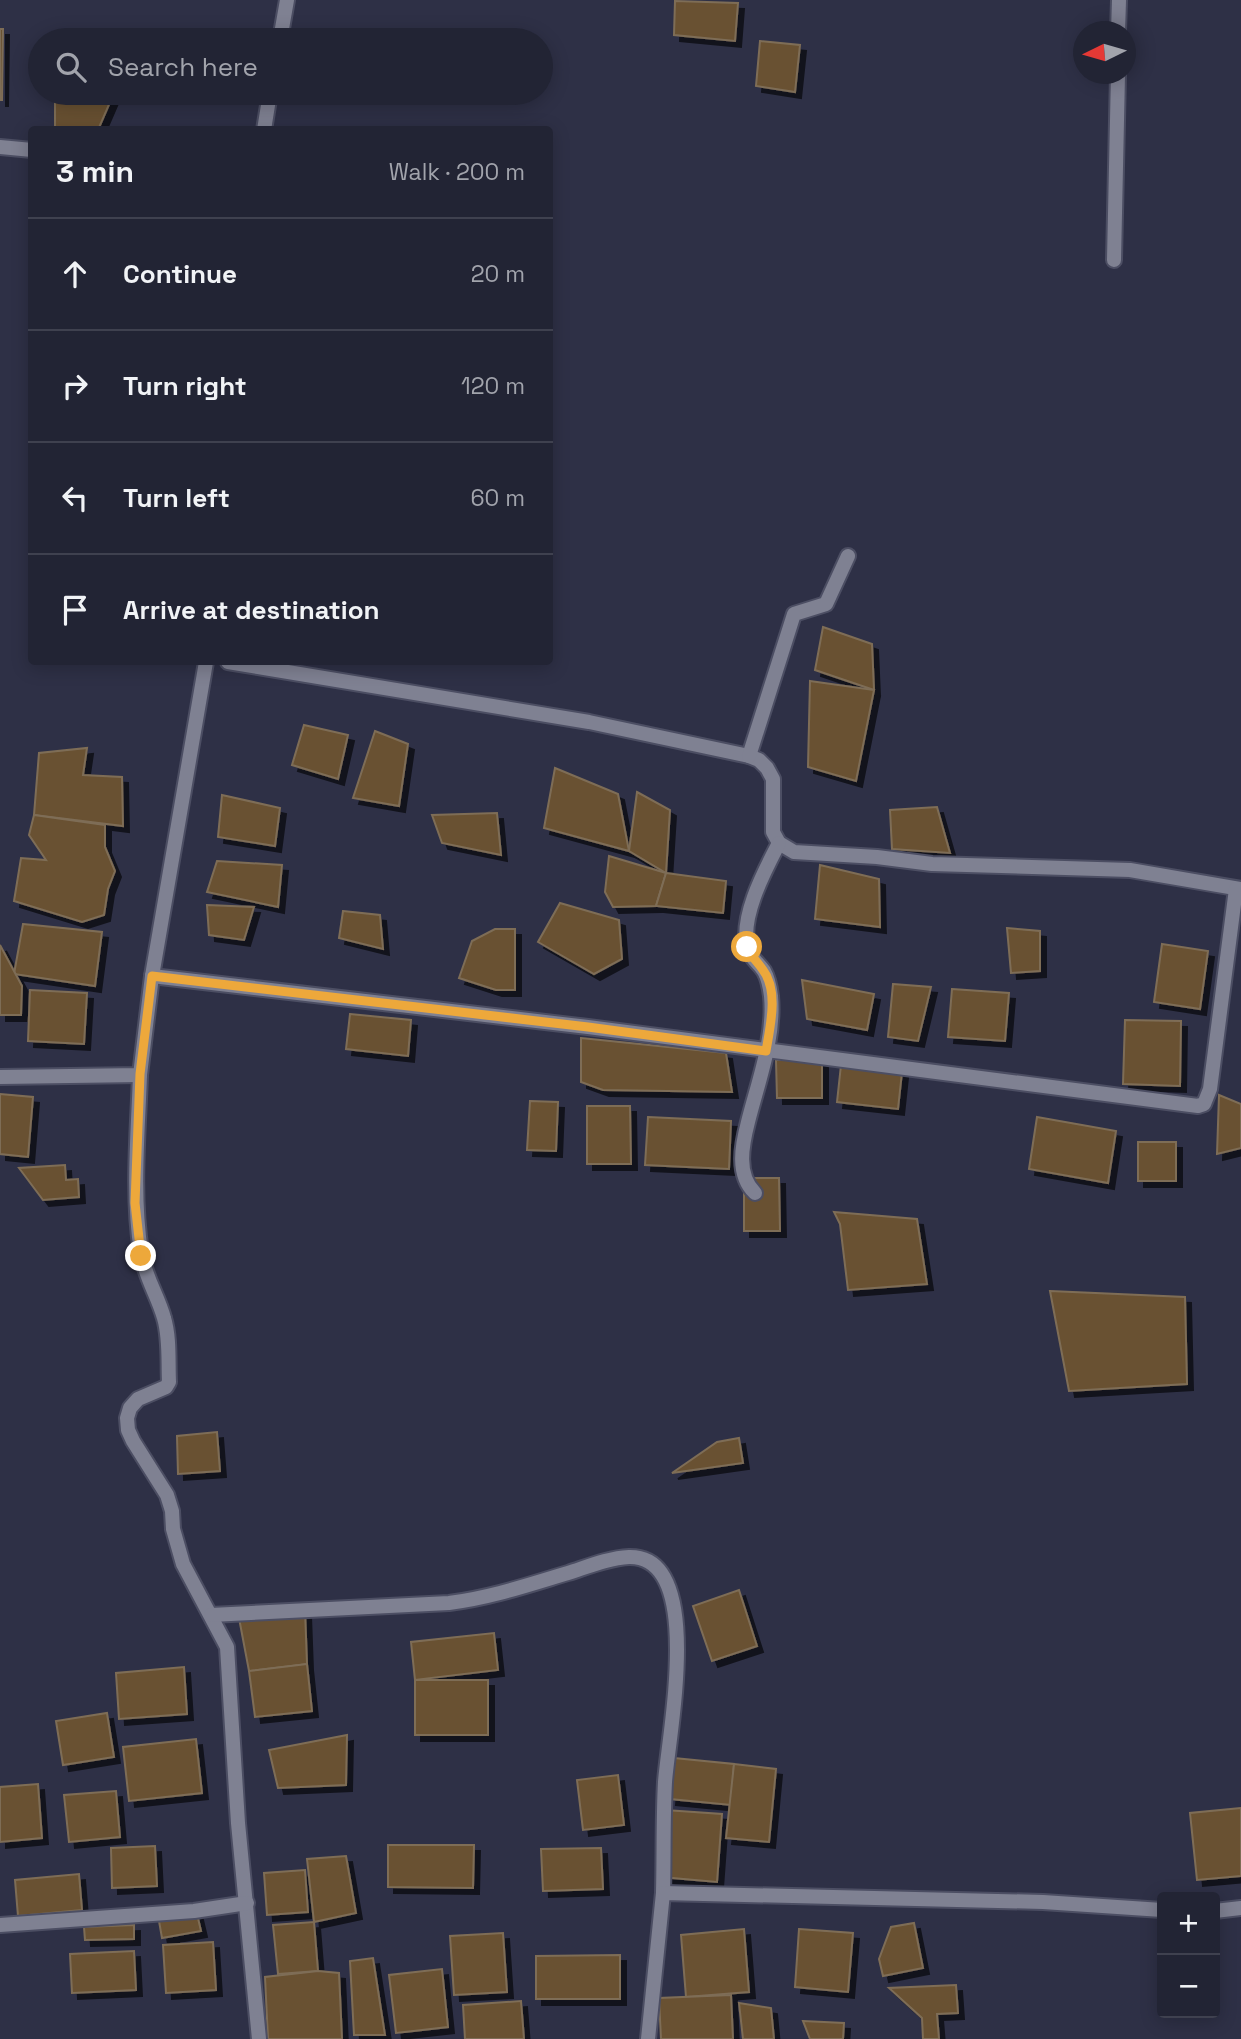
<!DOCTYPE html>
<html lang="en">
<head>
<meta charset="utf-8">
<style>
  body { margin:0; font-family:"Space Grotesk",sans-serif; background:#2a2c3c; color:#f1f3f6 }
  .controls { position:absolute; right:21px; bottom:21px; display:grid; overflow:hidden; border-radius:7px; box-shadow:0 4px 18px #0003 }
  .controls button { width:63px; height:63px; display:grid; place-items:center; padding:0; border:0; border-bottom:2px solid #3f414f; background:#222434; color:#f1f3f6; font:35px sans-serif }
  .compass { position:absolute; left:1073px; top:21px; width:63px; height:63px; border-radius:50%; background:#222434; box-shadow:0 4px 18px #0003; rotate:265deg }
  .stop { position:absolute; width:21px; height:21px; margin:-16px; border:5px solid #eda83b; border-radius:50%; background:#fff }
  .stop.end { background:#eda83b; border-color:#fff; box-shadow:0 2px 7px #0008 }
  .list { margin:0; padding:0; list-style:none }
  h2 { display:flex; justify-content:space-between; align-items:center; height:91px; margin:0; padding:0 28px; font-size:30px }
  h2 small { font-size:23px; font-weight:400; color:#a2a4ac }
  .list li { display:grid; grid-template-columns:46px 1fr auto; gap:21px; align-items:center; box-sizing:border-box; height:112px; padding:0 28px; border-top:2px solid #3f414f }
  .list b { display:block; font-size:26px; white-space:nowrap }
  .list em { font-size:23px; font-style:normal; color:#a2a4ac }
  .icon { flex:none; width:38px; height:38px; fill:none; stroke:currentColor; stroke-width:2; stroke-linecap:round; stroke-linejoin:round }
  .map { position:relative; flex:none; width:1241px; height:2039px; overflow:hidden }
  .search { position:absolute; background:#222434; box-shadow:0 4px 18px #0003; left:28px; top:28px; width:525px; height:77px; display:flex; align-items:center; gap:18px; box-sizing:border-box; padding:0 24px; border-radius:38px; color:#a2a4ac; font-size:26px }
  .panel { position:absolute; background:#222434; box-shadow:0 4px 18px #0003; left:28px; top:126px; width:525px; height:539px; border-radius:7px }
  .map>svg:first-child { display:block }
</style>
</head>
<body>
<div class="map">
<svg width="1241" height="2039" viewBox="0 0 1241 2039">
  <defs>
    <filter id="shadow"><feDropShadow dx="6" dy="6" stdDeviation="0" flood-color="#0009"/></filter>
  </defs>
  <rect width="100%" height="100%" fill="#2e3046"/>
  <g fill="#695131" stroke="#7e6d57" stroke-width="2" filter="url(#shadow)">
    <path d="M 675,1 L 738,3 L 735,41 L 674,35 Z"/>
    <path d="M 0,29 L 3,29 L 2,100 L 0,100 Z"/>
    <path d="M 760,41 L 800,45 L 795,92 L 756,86 Z"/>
    <path d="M 55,93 L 114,93 L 98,130 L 55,130 Z"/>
    <path d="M 823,627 L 872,644 L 874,690 L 815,670 Z"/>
    <path d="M 810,681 L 874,690 L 856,781 L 808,767 Z"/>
    <path d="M 304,725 L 348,735 L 338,779 L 292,765 Z"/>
    <path d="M 375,731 L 408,744 L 399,806 L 353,798 Z"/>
    <path d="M 87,748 L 83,775 L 122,777 L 123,826 L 34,815 L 39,753 Z"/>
    <path d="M 555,768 L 618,794 L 629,851 L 544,828 Z"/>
    <path d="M 637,792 L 670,810 L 666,873 L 629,851 Z"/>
    <path d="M 222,795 L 280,808 L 275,846 L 218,837 Z"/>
    <path d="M 937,807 L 950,853 L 892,849 L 890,810 Z"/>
    <path d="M 497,813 L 501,855 L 442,843 L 432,815 Z"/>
    <path d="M 34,815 L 105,825 L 105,847 L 115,871 L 108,889 L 104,915 L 82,922 L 14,901 L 21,858 L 46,860 L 29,835 Z"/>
    <path d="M 609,856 L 666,873 L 656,906 L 613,907 L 605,892 Z"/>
    <path d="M 217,861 L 282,865 L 278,907 L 207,892 Z"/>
    <path d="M 820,865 L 879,879 L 880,927 L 815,919 Z"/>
    <path d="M 666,873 L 726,881 L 723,913 L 656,906 Z"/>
    <path d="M 560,903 L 619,920 L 622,959 L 594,974 L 538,942 Z"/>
    <path d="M 207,905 L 254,907 L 244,940 L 209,935 Z"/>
    <path d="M 343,911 L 380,915 L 383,949 L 339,938 Z"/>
    <path d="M 23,924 L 102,932 L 95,986 L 14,974 Z"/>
    <path d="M 1007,928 L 1040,931 L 1040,971 L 1011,973 Z"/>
    <path d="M 495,929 L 515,929 L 515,990 L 496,990 L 459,978 L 472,941 Z"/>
    <path d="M 1162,944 L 1208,951 L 1200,1009 L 1154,1002 Z"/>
    <path d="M 0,945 L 22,986 L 21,1015 L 0,1015 Z"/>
    <path d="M 802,980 L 874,994 L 867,1030 L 807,1019 Z"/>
    <path d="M 893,984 L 931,987 L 918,1041 L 888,1037 Z"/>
    <path d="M 952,989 L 1009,993 L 1005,1041 L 948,1037 Z"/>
    <path d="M 30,990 L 87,993 L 84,1044 L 28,1041 Z"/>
    <path d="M 350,1014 L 411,1020 L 408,1056 L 346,1049 Z"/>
    <path d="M 1125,1020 L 1181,1021 L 1180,1086 L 1123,1084 Z"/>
    <path d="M 581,1038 L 726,1053 L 732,1092 L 603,1090 L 581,1082 Z"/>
    <path d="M 822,1059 L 822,1098 L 777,1098 L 776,1060 Z"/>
    <path d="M 841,1065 L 902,1072 L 898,1109 L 837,1102 Z"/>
    <path d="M 0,1094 L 33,1097 L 28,1157 L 0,1154 Z"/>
    <path d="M 1219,1095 L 1241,1104 L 1241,1148 L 1217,1154 Z"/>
    <path d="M 530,1101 L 558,1102 L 556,1151 L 527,1150 Z"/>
    <path d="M 587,1106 L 630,1106 L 631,1164 L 587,1164 Z"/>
    <path d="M 648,1117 L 731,1121 L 729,1169 L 645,1165 Z"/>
    <path d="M 1037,1117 L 1116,1131 L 1108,1183 L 1029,1169 Z"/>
    <rect x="1138" y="1142" width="38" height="39"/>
    <path d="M 65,1165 L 66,1180 L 78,1179 L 79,1197 L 43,1200 L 19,1168 Z"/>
    <path d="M 744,1178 L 779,1178 L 780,1231 L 744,1231 Z"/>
    <path d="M 834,1212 L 917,1219 L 927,1284 L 848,1290 L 840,1224 Z"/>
    <path d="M 1050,1291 L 1185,1297 L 1187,1384 L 1069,1391 Z"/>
    <path d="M 217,1432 L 220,1471 L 178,1474 L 177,1436 Z"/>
    <path d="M 739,1438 L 743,1463 L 672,1473 L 717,1442 Z"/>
    <path d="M 739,1590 L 757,1646 L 712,1661 L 693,1606 Z"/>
    <path d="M 305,1610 L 307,1664 L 249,1671 L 239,1618 Z"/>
    <path d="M 494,1633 L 498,1670 L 415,1680 L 411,1642 Z"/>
    <path d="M 307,1664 L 312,1711 L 255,1717 L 249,1671 Z"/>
    <path d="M 184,1667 L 187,1714 L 119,1719 L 116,1673 Z"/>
    <rect x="415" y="1680" width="73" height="55"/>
    <path d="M 107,1713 L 114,1757 L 63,1765 L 56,1721 Z"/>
    <path d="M 347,1735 L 346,1785 L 278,1788 L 269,1750 Z"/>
    <path d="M 196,1739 L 202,1793 L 129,1801 L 123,1747 Z"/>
    <path d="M 674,1758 L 734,1764 L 731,1805 L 670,1799 Z"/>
    <path d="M 734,1764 L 776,1769 L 769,1842 L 726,1838 Z"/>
    <path d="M 618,1775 L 624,1825 L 583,1830 L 577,1780 Z"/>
    <path d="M 38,1784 L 42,1838 L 0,1842 L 0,1787 Z"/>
    <path d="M 116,1791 L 120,1837 L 69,1842 L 64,1795 Z"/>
    <path d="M 1241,1808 L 1241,1876 L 1197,1880 L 1190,1813 Z"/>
    <path d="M 665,1810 L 722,1814 L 717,1882 L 661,1877 Z"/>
    <path d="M 388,1845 L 474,1845 L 473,1888 L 388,1887 Z"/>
    <path d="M 155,1846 L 157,1886 L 112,1888 L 111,1848 Z"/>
    <path d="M 601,1848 L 603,1889 L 543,1891 L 541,1849 Z"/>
    <path d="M 346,1856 L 356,1913 L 314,1922 L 307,1859 Z"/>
    <path d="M 305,1870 L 308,1912 L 267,1915 L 264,1873 Z"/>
    <path d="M 79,1874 L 82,1910 L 18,1916 L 15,1880 Z"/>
    <path d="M 197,1914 L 201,1931 L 162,1938 L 159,1921 Z"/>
    <path d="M 314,1922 L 318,1971 L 278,1974 L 273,1925 Z"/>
    <path d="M 914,1923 L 923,1968 L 883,1976 L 879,1959 L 891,1927 Z"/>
    <path d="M 134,1925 L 134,1939 L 85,1940 L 84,1927 Z"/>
    <path d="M 744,1929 L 749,1992 L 686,1997 L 681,1935 Z"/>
    <path d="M 799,1929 L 853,1933 L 848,1992 L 795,1987 Z"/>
    <path d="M 503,1933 L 507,1992 L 454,1995 L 450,1936 Z"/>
    <path d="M 213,1942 L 216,1990 L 166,1993 L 163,1945 Z"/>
    <path d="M 134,1951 L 136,1990 L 72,1993 L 70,1954 Z"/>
    <path d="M 620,1955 L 620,1999 L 536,1999 L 536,1956 Z"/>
    <path d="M 373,1958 L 385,2035 L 354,2035 L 350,1961 Z"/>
    <path d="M 442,1969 L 448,2027 L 396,2033 L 389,1975 Z"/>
    <path d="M 318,1971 L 339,1973 L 342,2039 L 268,2039 L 265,1977 Z"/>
    <path d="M 956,1985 L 958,2013 L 937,2014 L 939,2039 L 923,2039 L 922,2018 L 889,1988 Z"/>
    <path d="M 731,1995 L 733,2039 L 661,2039 L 659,1998 Z"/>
    <path d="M 521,2001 L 524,2039 L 465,2039 L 463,2005 Z"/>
    <path d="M 739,2003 L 771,2008 L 774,2039 L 743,2039 Z"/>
    <path d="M 803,2021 L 844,2023 L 843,2039 L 810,2039 Z"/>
  </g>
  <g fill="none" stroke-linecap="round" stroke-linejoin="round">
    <defs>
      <g id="minor">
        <path d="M 1118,32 L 1119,0"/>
        <path d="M 280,40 L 287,0"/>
        <path d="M 264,130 L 270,93"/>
        <path d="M 0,147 L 32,150"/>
        <path d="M 1114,260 L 1118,74"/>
        <path d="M 228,662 L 589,722 L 749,756 L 759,760 L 767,768 L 773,779 L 773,832 L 779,843 L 794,852 L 877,857 L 932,864 L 1130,870 L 1241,889"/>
        <path d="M 749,756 L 794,614 L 826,604 L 848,556"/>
        <path d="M 152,976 L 588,1027 L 1198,1106 L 1204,1104 L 1210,1089 L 1236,889"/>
        <path d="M 140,1075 C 138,1133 132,1194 141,1252 C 144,1275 158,1296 164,1318 C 170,1338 168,1361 169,1382 L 166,1387 L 138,1399 L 130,1408 L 127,1418 L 128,1430 L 133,1441 L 167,1495 L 172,1511 L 173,1529 L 183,1564 L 227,1647 L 238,1823 L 259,2039"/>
        <path d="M 0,1077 L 140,1075 L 152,976 L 206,662"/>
        <path d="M 755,1193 C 736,1175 742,1145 748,1122 C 758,1082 775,1038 771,996 C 770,988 768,978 764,971 C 758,962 751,959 748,949 C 739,918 765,870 779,843"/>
        <path d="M 211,1615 L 449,1603 C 490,1598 528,1585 568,1573 C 587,1567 608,1558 629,1557 C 706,1555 668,1736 665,1782 C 663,1819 664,1856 663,1893"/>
        <path d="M 1215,1911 L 1241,1908"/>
        <path d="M 0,1925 L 194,1911 L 247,1903"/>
        <path d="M 648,2039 L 663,1893 L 1043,1902 L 1162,1910"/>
      </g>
    </defs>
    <use href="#minor" stroke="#4c4e63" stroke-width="18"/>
    <use href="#minor" stroke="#7f8192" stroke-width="14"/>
  </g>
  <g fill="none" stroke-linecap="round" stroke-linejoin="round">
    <path stroke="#eda83b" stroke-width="9" d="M 141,1256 L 135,1203 L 140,1074 L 152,976 L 588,1027 L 766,1051 C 770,1027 779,991 763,970 C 757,961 751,957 747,947"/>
  </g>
</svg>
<div class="controls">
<button>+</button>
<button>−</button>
</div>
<svg class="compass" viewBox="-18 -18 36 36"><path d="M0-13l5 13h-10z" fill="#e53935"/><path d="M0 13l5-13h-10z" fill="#a2a4ac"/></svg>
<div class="stop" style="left:747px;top:947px"></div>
<div class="stop end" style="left:141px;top:1256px"></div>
<div class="search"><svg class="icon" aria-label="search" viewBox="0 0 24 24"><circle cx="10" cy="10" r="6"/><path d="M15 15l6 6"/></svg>Search here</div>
<section class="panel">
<h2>3 min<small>Walk · 200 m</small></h2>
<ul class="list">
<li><svg class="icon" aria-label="ahead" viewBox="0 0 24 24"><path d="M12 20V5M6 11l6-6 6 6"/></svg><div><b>Continue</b></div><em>20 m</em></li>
<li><svg class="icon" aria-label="right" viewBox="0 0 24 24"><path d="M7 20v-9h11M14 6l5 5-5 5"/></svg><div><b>Turn right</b></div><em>120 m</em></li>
<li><svg class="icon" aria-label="left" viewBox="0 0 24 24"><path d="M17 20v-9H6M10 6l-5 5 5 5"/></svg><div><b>Turn left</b></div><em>60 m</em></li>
<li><svg class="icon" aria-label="arrive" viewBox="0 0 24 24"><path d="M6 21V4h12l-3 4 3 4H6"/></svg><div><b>Arrive at destination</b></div></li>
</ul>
</section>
</div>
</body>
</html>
